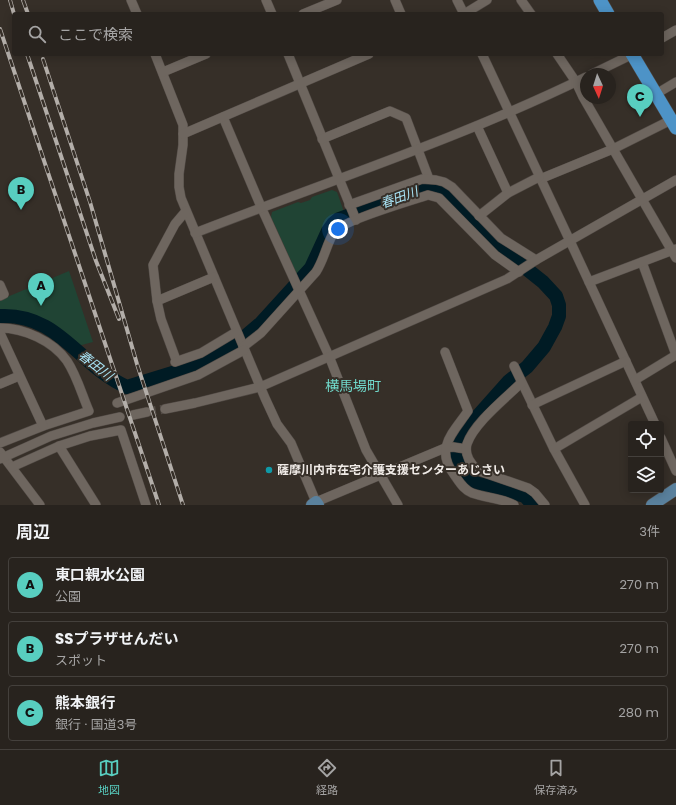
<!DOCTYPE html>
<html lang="ja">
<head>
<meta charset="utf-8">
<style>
  body { margin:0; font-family:Poppins,"Noto Sans JP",sans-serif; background:#342f2b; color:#f1f3f6 }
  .controls { position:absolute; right:12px; bottom:12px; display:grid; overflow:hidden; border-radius:4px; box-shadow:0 2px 10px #0003 }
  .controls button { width:36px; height:36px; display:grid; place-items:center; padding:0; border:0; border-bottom:1px solid #44403c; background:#28231e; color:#f1f3f6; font:20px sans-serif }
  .compass { position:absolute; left:580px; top:68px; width:36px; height:36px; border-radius:50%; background:#28231e; box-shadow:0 2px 10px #0003; rotate:176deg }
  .you { position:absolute; left:338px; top:229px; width:14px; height:14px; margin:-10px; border:3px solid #fff; border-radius:50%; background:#1a73e8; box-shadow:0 0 0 6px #1a73e833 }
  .badge { display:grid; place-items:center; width:26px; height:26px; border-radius:50%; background:#58cec0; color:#111; font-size:13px; font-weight:700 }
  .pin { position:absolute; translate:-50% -33px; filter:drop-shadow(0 1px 2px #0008) }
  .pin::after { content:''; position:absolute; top:21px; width:14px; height:12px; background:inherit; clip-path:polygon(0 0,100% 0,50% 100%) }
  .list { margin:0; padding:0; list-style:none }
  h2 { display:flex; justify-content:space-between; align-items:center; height:52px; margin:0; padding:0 16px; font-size:17px }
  h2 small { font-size:13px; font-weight:400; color:#a5a4a4 }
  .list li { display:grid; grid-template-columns:26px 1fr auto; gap:12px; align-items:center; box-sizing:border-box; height:56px; margin:0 8px 8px; padding:0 8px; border:1px solid #44403c; border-radius:4px }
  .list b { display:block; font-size:15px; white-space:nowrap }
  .list p { margin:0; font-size:13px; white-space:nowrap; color:#a5a4a4 }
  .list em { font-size:13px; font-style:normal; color:#a5a4a4 }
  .icon { flex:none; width:22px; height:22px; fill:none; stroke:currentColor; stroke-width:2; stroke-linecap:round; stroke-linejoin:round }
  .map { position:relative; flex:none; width:676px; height:505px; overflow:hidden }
  .search { position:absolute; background:#28231e; box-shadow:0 2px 10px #0003; left:12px; right:12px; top:12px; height:44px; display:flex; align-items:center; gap:10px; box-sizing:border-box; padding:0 14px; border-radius:4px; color:#a5a4a4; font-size:15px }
  .sheet { height:244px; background:#28231e }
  nav { display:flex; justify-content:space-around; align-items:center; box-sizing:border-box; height:56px; border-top:1px solid #44403c; background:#28231e; font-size:11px; color:#a5a4a4 }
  nav a { display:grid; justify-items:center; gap:2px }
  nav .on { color:#58cec0 }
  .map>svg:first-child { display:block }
</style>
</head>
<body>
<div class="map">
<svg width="676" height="505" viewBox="0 0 676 505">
  <rect width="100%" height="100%" fill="#362f28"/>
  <g fill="#204434">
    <path d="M 332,190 L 337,192 L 344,212 C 315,225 322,234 310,258 C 307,264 301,270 296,275 L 292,267 L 292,263 L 271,217 L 272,212 L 298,202 L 301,203 L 310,200 L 312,197 Z"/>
    <path d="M 69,271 L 93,342 L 78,346 C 53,326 34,312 0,312 L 0,300 Z"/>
  </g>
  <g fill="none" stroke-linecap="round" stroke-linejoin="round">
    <path stroke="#001b24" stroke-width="14" d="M 0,316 C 59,313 79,366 127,387 L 179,371 L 235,345 L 261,323 L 311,268 L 328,231 L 333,224 L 339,219 L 425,188 L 442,190 L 484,235 L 543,282 L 556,296 L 559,305 L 559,316 L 555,327 L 544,347 L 527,367 L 509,381 L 469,426 L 459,443 L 456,454 L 464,472 L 475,483 L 525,496 L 533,505"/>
    <path stroke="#524b45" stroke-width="9" stroke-dasharray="9 4.5" stroke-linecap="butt" d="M 147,412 L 165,409"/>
    <defs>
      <g id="minor">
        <path d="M 131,0 L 137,14"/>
        <path d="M 266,0 L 272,14"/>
        <path d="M 395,0 L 401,14"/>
        <path d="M 457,0 L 464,14"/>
        <path d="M 521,0 L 531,14"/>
        <path d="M 303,14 L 337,0"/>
        <path d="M 464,14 L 487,0"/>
        <path d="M 662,38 L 676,30"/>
        <path d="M 155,54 L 183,125 L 183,145 L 179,174 L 179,187 L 181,198 L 265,398 L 277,424 L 291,443 L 316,502 L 445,448 L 453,447 L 466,449"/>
        <path d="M 288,54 L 356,220"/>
        <path d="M 482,54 L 570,241 L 655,424"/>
        <path d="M 557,54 L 576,82 L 583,97 L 676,258"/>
        <path d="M 163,72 L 206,54"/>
        <path d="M 592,74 L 633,54"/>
        <path d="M 656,94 L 676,82"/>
        <path d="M 223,117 L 262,209 L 329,356 L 366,450 L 398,505"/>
        <path d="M 477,126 L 508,193"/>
        <path d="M 183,134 L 369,54"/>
        <path d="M 322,139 L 390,111 L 406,118 L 429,179"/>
        <path d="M 540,179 L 613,149 L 671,120"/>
        <path d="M 349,205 L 422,179 L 436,180 L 444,182 L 452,187 L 501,238 L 536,260"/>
        <path d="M 479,216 L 508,193 L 539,177"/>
        <path d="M 195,233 C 326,182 459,139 586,77"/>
        <path d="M 642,262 L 676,355"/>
        <path d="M 589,282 L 676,249"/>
        <path d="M 0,285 L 4,294 L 0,296"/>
        <path d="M 157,301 L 214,277"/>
        <path d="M 0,328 C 24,328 53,341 67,361 C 77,376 82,395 89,411 L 43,426 L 0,443"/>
        <path d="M 0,333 L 43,426"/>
        <path d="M 243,347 L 261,333 L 316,272 C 324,260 327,243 334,232 C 341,222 406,202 422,197 L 428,195 L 439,198 L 495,255 L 519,272"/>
        <path d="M 445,352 L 468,411 C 452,434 434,449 455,476 C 460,483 464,490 472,493 C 486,498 501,498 514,505"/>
        <path d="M 175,357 L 161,319 L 157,301 L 153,265 L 175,224 L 186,211"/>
        <path d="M 175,362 L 201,353 L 236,332"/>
        <path d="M 514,366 L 554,449 L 585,505"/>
        <path d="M 635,380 L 676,355"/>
        <path d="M 521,383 C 506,398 474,423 467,444 C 464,455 471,465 479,471 L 528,488 L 535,493 L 545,505"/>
        <path d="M 0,384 L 19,376"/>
        <path d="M 117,403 L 198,375 L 244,350"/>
        <path d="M 532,405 L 626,361"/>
        <path d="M 165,409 L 195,403 L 260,387 L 507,279 L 536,260 L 676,180"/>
        <path d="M 133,415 L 147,412"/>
        <path d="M 661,438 L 676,471"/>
        <path d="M 59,446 L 96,505"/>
        <path d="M 554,449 L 642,397"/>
        <path d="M 0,452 L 40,505"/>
        <path d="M 0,459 L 51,436 L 93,423 L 120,417"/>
        <path d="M 12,467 L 59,446 L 90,436 L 121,430 L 146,505"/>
      </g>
      <g id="major">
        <path d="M 312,505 L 316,502 L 318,505"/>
        <path d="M 652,505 L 676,489"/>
      </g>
      <g id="highway">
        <path d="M 600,0 L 608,14"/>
        <path d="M 632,54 L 676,128"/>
      </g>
    </defs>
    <use href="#minor" stroke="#514a45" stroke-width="10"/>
    <use href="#major" stroke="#514a45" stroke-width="13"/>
    <use href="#highway" stroke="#514a45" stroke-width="14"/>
    <use href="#minor" stroke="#6e665f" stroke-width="9"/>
    <use href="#major" stroke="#5a819d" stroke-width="12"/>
    <use href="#highway" stroke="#4d93c7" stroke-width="13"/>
    <defs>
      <g id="rail">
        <path d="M 10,0 L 14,14"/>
        <path d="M 23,0 L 28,14"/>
        <path d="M 0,29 L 159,505"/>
        <path d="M 27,54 L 96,261 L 119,319"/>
        <path d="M 43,59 L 90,202 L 137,364 L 183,505"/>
      </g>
    </defs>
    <use href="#rail" stroke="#b3aea9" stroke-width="4"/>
    <use href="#rail" stroke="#362f28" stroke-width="2.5" stroke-dasharray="8" stroke-linecap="butt"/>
  </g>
  <circle fill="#0f9aa8" stroke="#362f28" stroke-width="1.5" cx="269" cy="470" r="4"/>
  <g text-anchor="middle" stroke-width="4" stroke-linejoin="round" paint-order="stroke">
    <g font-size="12" font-weight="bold" fill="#f1ece8" stroke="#362f28" text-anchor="start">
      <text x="277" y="474">薩摩川内市在宅介護支援センターあじさい</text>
    </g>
    <g font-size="13" font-style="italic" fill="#aae6f8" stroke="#362f28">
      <text transform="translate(399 197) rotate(-20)" y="5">春田川</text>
      <text transform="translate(96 365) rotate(38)" y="5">春田川</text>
    </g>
    <g font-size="14" fill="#70d9cb" stroke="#362f28">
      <text x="353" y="391">横馬場町</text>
    </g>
  </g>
</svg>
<div class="controls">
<button><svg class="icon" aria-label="locate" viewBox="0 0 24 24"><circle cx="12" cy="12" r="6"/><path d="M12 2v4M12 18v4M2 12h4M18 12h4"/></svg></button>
<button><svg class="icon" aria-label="layers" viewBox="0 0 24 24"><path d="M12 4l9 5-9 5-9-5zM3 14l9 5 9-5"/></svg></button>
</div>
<svg class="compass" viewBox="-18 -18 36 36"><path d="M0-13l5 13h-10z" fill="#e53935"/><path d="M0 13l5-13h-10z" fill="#a5a4a4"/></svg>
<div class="you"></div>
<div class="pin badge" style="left:41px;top:306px">A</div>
<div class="pin badge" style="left:21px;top:210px">B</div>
<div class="pin badge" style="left:640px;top:117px">C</div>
<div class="search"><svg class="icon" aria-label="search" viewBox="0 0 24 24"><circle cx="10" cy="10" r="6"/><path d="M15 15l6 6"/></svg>ここで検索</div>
</div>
<section class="sheet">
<h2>周辺<small>3件</small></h2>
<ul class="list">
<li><span class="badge">A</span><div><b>東口親水公園</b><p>公園</p></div><em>270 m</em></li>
<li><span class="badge">B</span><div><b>SSプラザせんだい</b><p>スポット</p></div><em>270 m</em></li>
<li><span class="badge">C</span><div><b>熊本銀行</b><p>銀行 · 国道3号</p></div><em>280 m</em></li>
</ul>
</section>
<nav>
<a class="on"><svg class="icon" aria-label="map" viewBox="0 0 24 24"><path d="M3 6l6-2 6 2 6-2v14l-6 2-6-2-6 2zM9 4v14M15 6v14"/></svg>地図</a>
<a><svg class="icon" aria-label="directions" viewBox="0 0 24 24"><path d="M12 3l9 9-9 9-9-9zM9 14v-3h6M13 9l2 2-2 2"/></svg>経路</a>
<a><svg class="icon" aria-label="saved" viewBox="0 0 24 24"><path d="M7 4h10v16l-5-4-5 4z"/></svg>保存済み</a>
</nav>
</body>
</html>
